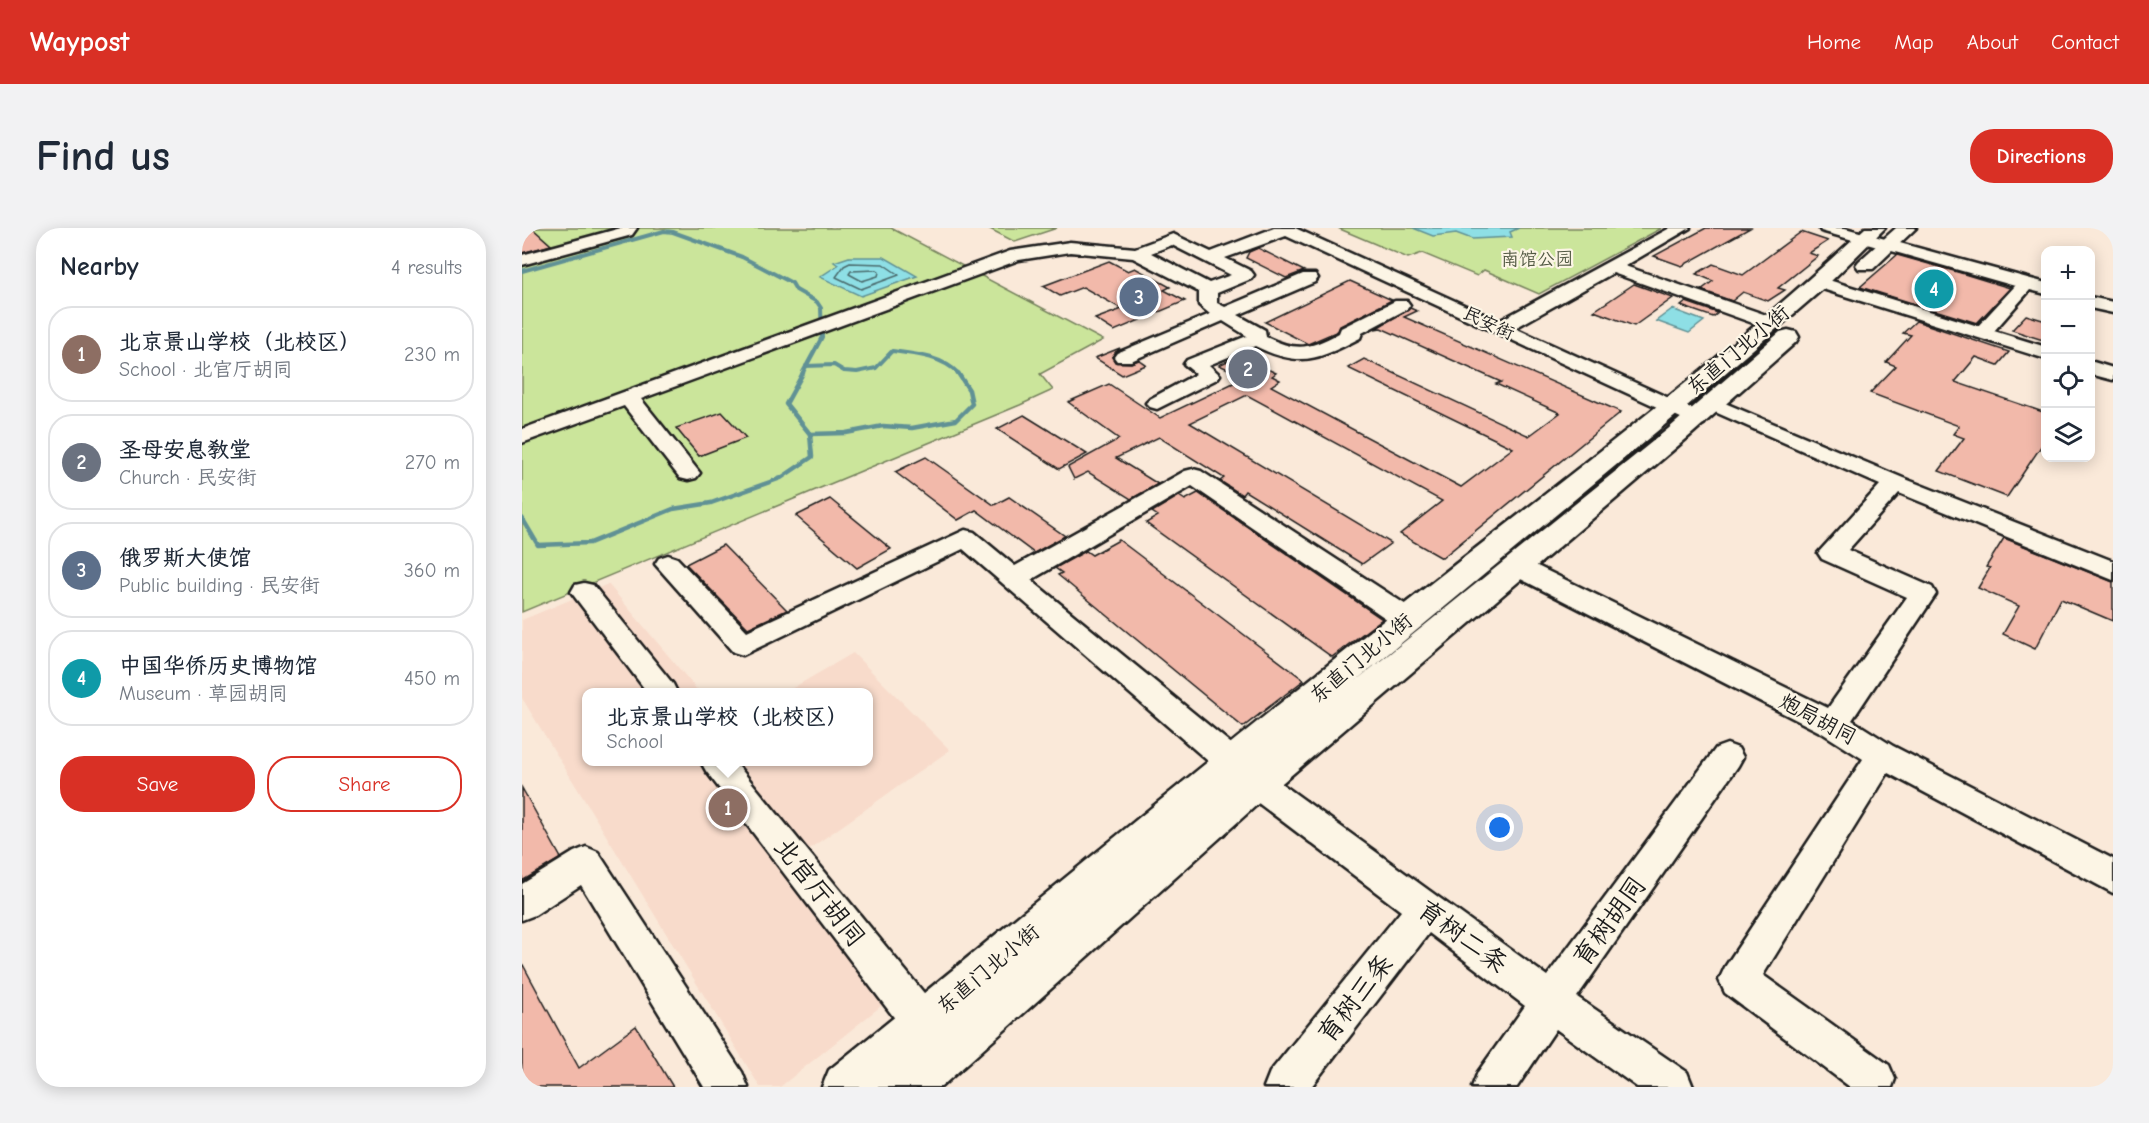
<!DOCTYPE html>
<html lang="en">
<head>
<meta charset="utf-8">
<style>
  body { margin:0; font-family:"Comic Neue","LXGW WenKai TC",sans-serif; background:#f2f2f3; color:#1f2937 }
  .controls { position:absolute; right:18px; top:18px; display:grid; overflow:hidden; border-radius:12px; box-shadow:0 3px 15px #0003 }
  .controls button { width:54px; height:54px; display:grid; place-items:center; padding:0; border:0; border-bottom:2px solid #e0e1e3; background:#fff; color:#1f2937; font:30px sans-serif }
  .you { position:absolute; left:978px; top:600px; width:21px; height:21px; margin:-15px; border:4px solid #fff; border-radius:50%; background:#1a73e8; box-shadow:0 0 0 9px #1a73e833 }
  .badge { display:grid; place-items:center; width:39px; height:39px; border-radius:50%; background:#d93025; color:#fff; font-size:20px; font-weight:700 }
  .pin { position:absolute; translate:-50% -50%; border:3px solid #fff; box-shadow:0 2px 6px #0006 }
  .popup { position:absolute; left:60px; top:460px; width:291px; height:78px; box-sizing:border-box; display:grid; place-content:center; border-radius:12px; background:#fff; filter:drop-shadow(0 2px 4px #0005); font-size:20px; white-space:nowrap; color:#747a83 }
  .popup b { font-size:22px; color:#1f2937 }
  .popup::after { content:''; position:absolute; left:50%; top:100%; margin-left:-12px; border:12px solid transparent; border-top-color:#fff }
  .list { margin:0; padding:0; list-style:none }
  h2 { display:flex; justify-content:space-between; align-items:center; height:78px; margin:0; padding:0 24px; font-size:26px }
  h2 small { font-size:20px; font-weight:400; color:#747a83 }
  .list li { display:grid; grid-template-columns:39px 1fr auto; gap:18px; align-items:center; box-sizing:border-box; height:96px; margin:0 12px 12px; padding:0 12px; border:2px solid #e0e1e3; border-radius:24px }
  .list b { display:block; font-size:22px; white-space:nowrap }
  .list p { margin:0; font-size:20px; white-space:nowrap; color:#747a83 }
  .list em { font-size:20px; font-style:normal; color:#747a83 }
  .actions { display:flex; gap:12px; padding:18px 24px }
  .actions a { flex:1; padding:14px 0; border:2px solid #d93025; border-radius:24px; text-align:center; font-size:21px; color:#d93025 }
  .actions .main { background:#d93025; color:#fff }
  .icon { flex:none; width:33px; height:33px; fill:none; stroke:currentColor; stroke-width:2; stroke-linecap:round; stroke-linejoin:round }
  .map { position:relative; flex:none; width:1591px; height:859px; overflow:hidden; border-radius:24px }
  header { display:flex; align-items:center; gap:36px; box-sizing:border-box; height:84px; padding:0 30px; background:#d93025; color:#fff }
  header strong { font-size:28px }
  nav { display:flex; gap:33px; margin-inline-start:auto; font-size:21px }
  .intro { display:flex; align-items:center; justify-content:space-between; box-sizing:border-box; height:144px; padding:0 36px }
  h1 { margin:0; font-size:42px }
  .button { padding:15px 27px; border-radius:24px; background:#d93025; color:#fff; font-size:21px; font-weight:700 }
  main { display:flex; gap:36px; padding:0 36px }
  aside { flex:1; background:#fff; border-radius:24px; box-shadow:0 3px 15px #0003 }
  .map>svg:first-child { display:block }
</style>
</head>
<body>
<header>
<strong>Waypost</strong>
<nav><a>Home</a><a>Map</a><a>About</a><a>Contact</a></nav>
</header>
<div class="intro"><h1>Find us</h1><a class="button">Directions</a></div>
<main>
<aside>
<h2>Nearby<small>4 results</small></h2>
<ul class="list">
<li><span class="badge" style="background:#8d6e63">1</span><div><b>北京景山学校（北校区）</b><p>School · 北官厅胡同</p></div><em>230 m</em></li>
<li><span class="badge" style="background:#6b7280">2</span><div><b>圣母安息教堂</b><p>Church · 民安街</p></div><em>270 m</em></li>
<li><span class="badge" style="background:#5c6f8a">3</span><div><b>俄罗斯大使馆</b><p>Public building · 民安街</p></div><em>360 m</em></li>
<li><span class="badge" style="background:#0f9aa8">4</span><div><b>中国华侨历史博物馆</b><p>Museum · 草园胡同</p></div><em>450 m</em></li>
</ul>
<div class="actions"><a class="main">Save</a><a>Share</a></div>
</aside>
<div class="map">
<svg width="1591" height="859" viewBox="0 0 1591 859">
  <rect width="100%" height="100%" fill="#fae9d9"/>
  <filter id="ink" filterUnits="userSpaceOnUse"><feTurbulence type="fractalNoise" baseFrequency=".0167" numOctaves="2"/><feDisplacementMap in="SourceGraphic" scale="12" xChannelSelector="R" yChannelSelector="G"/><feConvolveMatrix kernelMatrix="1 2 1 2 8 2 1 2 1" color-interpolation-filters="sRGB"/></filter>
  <g filter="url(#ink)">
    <path fill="#f8dbcb" d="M 86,356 L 177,464 L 65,464 L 65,534 L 347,534 L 347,464 L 264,464 L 331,425 L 428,522 L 263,638 L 364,774 L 258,859 L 238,859 L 0,470 L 0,392 Z"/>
    <g fill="#cbe59b" stroke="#74805c" stroke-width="1.5">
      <path d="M 0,0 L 369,0 L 581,112 L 518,146 L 531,162 L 498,177 L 0,384 Z"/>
      <path d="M 466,0 L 535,0 L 493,14 Z"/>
      <path d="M 821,0 L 1140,0 L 1017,66 L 962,42 L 955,48 L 900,25 L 886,30 L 818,1 Z"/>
    </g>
    <g fill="#8edfe5" stroke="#609195" stroke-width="1.5">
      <path d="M 891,0 L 997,0 L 988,4 L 990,9 L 950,11 L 934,5 L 911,8 Z"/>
      <path d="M 327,29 L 362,29 L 395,48 L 339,68 L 298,49 L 316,37 L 312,34 Z"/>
      <path d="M 1150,81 L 1182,93 L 1167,105 L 1134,93 Z"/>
    </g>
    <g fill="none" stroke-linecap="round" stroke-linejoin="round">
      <g stroke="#4a6a6c" stroke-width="1.5">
        <path d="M 328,35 L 361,36 L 377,47 L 339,61 L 314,49 L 322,38 Z"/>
        <path d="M 354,42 L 357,44 L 356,48 L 340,53 L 327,46 L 329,43 Z"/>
      </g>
      <g stroke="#609195" stroke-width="4">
        <path d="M 0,43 L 142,3 L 151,4 L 220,29 L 270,55 L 274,62 L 295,74 L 299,80 L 300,109 L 280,146"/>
        <path d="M 284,138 L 312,137 L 322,143 L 335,144 L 354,140 L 370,123 C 393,126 420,128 437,146"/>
      </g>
      <g stroke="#609195" stroke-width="4.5">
        <path d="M 288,206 L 324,205 L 361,198 L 390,200 L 434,192 L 450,176 L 447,162 L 436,145"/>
        <path d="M 0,290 L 16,317 L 68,315 L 151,281 L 189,275 L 259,250 L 290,229 L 288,206 L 264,176 L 281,145"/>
      </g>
    </g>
    <g fill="#f2b9aa" stroke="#1c1c1c" stroke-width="1.5">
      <path d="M 10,0 L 29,17 L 0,25 L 0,2 Z"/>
      <path d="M 1184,0 L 1228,0 L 1160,38 L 1132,28 Z"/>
      <path d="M 1279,4 L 1306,13 L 1287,25 L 1296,28 L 1256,60 L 1263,62 L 1246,73 L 1221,64 L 1210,73 L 1179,62 L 1191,53 L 1174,46 L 1191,36 L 1221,47 Z"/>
      <path d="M 736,20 L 782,43 L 764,50 L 724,30 L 727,24 Z"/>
      <path d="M 1375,27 L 1439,45 L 1488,60 L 1455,95 L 1338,59 Z"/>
      <path d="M 587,33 L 606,43 L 613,40 L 648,59 L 642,62 L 663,73 L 592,103 L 573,91 L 600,81 L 561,59 L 538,68 L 521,58 Z"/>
      <path d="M 828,53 L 870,72 L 818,98 L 816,103 L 786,116 L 743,94 Z"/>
      <path d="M 1112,56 L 1151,70 L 1112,98 L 1072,83 Z"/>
      <path d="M 1164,74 L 1196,85 L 1191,89 L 1159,78 Z"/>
      <path d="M 888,80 L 895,83 L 882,89 L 1099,184 L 920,330 L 878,306 L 920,273 L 725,167 L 668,195 L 869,315 L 840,336 L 723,263 L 720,267 L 698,253 L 702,250 L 637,209 L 594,230 L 636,256 L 609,271 L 566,244 L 552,251 L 546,239 L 597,211 L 546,174 L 587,156 L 638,190 L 724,149 L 697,137 L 716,128 L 754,145 L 750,148 L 758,152 L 749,158 L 939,259 L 991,220 L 826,140 L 842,131 L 1007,208 L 1038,185 L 974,156 L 979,154 L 859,100 L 853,101 Z"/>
      <path d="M 1504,87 L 1524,93 L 1524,113 L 1490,102 Z"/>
      <path d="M 1394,93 L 1487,124 L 1476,137 L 1454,129 L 1433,154 L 1524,185 L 1524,211 L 1485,269 L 1417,243 L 1442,210 L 1431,206 L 1437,198 L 1348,165 L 1374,138 L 1364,134 L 1389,107 L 1381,105 Z"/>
      <path d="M 598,120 L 590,129 L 593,134 L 609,135 L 617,132 L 624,137 L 600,147 L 573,130 Z"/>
      <path d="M 200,184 L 224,210 L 177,228 L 154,200 Z"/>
      <path d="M 502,187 L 565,226 L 537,241 L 475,201 Z"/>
      <path d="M 404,229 L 472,277 L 487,269 L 543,308 L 512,325 L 454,282 L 436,292 L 373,244 Z"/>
      <path d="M 676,265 L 860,391 L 810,429 L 624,295 L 636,288 L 630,284 L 657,268 L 663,272 Z"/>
      <path d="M 308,271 L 369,321 L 335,340 L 274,288 Z"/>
      <path d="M 1482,310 L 1591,354 L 1591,393 L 1539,371 L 1513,421 L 1481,406 L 1497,378 L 1456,360 L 1468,340 L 1464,339 Z"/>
      <path d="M 597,312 L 782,452 L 721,499 L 536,347 L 540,345 L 533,340 L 564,323 L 570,327 Z"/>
      <path d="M 201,317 L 265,382 L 226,400 L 164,336 Z"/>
      <path d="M 0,560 L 39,630 L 0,653 Z"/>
      <path d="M 0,735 L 57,840 L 114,798 L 151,859 L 0,859 Z"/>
    </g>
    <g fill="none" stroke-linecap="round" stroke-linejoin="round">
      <defs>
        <g id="minor">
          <path d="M 99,0 L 115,0 L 110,7 L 0,37 L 0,27 Z"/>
          <path d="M 752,0 L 773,0 L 977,93 L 1148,0 L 1168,0 L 1103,38 L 1256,91 L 1258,95 L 1256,99 L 1242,99 L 1091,45 L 993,100 L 1182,186 L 1185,191 L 1182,196 L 1174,197 L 764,8 L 703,30 L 729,43 L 732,47 L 729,51 L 695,65 L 695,75 L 703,79 L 781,46 L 793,46 L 796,50 L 793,54 L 716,87 L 743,102 L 744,109 C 776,124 787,121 817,105 L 819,100 L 873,73 L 885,73 L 888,77 L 885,81 L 840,105 L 838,110 C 796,132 778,140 733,118 L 687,137 L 698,147 L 695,151 L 635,181 L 628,179 L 624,175 L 628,171 L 674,146 L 662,136 L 665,132 L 725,108 L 701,93 L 609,133 L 595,133 L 592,129 L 595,125 L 688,86 L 677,77 L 677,64 L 611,30 L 548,24 L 497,32 L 119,171 L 174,240 L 178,245 L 174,250 L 166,252 L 158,250 L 102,178 L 0,215 L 0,201 L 488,23 L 548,14 L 613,20 L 651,6 L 689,24 ZM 650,17 L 709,47 L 687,55 L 629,25 Z"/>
          <path d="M 1297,0 L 1323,0 L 1524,55 L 1524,66 L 1508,62 L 1472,103 L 1524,119 L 1524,131 L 1291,58 L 1288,54 L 1291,50 L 1297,49 L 1456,98 L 1493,58 L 1299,3 Z"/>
          <path d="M 1568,69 L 1591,74 L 1591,85 L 1568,80 Z"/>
          <path d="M 1568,133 L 1591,140 L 1591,152 L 1568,146 Z"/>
          <path d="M 1191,170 L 1381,250 L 1591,333 L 1591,352 L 1377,265 L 1326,322 L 1410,359 L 1414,366 L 1330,492 L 1371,518 L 1591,631 L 1591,665 L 1366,545 L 1241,747 L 1367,837 L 1373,851 L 1370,859 L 1328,859 L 1203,765 L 1197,752 L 1203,739 L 1341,531 L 1300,505 L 987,345 L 983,339 L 987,333 L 996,330 L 1005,333 L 1306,480 L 1385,369 L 1300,331 L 1296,325 L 1358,257 L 1184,180 L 1180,176 L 1184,172 Z"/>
          <path d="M 671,241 L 679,243 L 895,384 L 899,391 L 895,398 L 885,401 L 875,398 L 670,258 L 509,352 L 745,545 L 1025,748 L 1194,520 L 1205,516 L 1216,520 L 1221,529 L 1216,538 L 1055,769 L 1165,844 L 1171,859 L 1115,859 L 1034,801 L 995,859 L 950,859 L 956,844 L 1003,778 L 907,705 L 789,859 L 742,859 L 748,844 L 879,683 L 723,565 L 441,321 L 221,427 L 211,424 L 133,336 L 137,330 L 146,327 L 155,330 L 225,403 L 443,302 L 452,304 L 493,338 L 663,243 Z"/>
          <path d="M 62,355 L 71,357 L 151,456 L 155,464 L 125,464 L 49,364 L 53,357 Z"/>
          <path d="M 179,534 L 213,534 L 415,781 L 421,795 L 415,809 L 401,815 L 387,809 L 184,543 Z"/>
          <path d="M 64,619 L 76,624 L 220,844 L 226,859 L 182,859 L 59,657 L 13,687 L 0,692 L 0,656 L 52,624 Z"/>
        </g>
        <g id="major">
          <path d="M 1343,0 L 1363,0 L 1304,58 L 1157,185 L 831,455 L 1146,201 L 1258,104 L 1266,102 L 1274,104 L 1277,109 L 1274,114 L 1164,211 L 747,566 L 419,859 L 300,859 L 307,842 C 497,689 684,533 875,382 C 1033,257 1196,137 1343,0 Z"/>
          <path d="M 1374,0 L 1394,0 L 1351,41 L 1337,41 L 1334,37 L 1337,33 Z"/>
        </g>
      </defs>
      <use href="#minor" stroke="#1c1c1c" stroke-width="5"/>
      <use href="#major" stroke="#1c1c1c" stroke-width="5"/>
      <use href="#minor" fill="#fcf5e5" fill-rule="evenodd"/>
      <use href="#major" fill="#fcf5e5" fill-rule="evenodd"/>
    </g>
  </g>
  <g text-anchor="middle" stroke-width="4.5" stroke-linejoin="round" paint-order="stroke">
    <g font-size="18" fill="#515842" stroke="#fcf5e5">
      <text x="1015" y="37">南馆公园</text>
    </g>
    <g font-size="18" fill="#1c1c1c" stroke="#fcf5e5">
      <text transform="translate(967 95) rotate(25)" y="6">民安街</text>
    </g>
    <g font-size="21" fill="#1c1c1c" stroke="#fcf5e5">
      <text transform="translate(1216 122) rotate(-40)" y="7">东直门北小街</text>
      <text transform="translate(839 430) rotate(-40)" y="7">东直门北小街</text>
      <text transform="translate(1296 491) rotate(28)" y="7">炮局胡同</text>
      <text transform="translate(466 741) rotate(-40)" y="7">东直门北小街</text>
    </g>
    <g font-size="26" fill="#1c1c1c" stroke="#fcf5e5">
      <text transform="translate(298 664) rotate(52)" y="9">北官厅胡同</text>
      <text transform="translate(1087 693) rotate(-54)" y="9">育树胡同</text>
      <text transform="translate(941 708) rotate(36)" y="9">育树二条</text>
      <text transform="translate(833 770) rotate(-52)" y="9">育树三条</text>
    </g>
  </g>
</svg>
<div class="controls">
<button>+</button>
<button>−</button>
<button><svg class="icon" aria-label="locate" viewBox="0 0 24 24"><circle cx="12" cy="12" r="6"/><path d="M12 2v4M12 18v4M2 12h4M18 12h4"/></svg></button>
<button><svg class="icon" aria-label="layers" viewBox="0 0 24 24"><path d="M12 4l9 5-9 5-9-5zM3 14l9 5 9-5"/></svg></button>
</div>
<div class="you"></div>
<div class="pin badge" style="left:206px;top:580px;background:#8d6e63">1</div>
<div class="popup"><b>北京景山学校（北校区）</b>School</div>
<div class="pin badge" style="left:726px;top:141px;background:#6b7280">2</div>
<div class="pin badge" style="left:617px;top:69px;background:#5c6f8a">3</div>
<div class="pin badge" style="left:1412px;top:61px;background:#0f9aa8">4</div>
</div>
</main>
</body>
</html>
